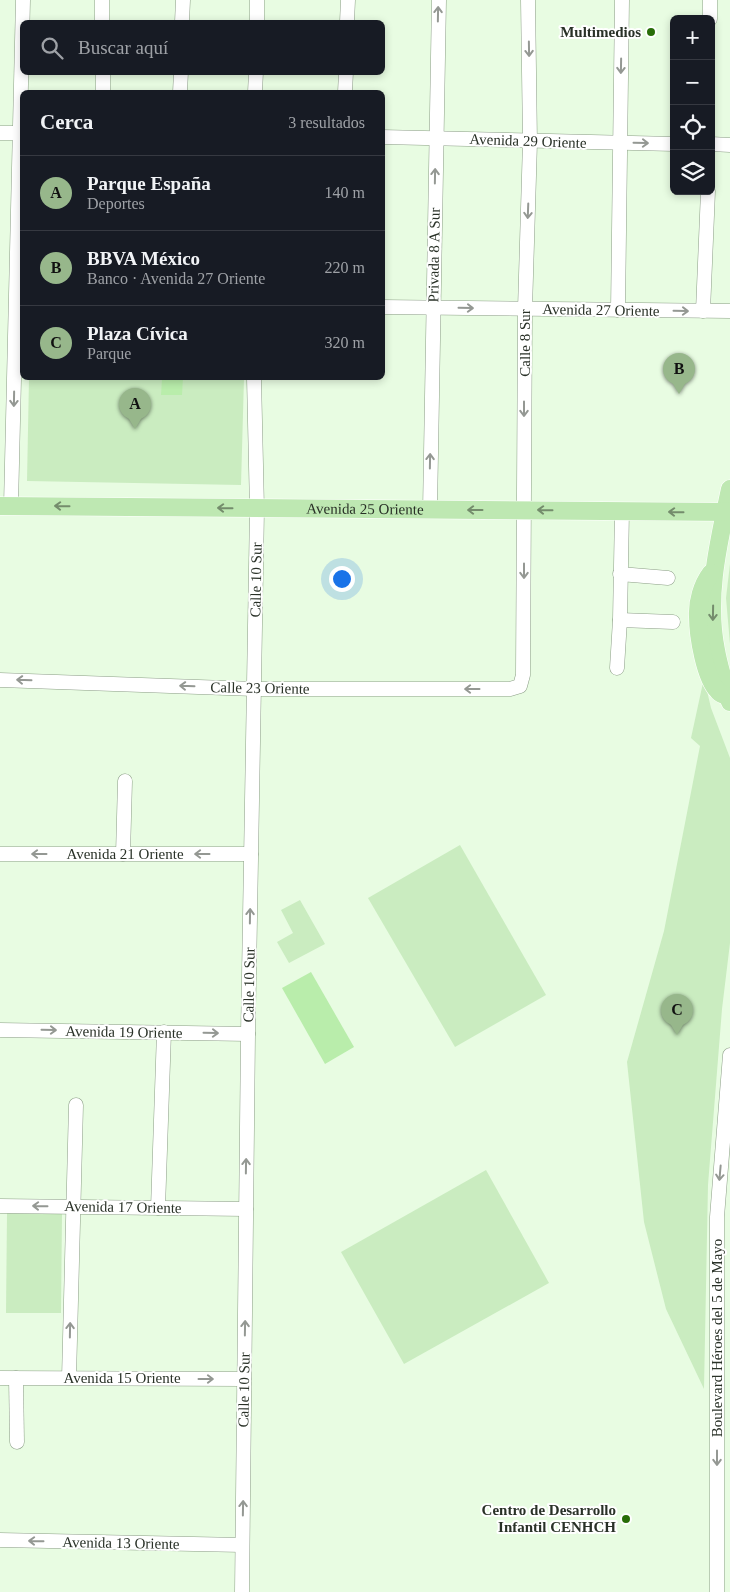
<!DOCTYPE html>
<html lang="es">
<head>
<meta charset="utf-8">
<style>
  body { margin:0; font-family:"Times New Roman",serif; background:#242831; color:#f1f3f6 }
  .controls { position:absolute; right:15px; top:15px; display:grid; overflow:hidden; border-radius:8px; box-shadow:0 2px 8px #0003 }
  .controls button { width:45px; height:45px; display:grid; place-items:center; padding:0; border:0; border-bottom:1px solid #363941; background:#171b24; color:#f1f3f6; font:25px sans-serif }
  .you { position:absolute; left:341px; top:578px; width:18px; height:18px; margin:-12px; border:4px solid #fff; border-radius:50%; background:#1a73e8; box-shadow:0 0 0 8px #1a73e833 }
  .badge { display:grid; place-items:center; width:32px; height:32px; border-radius:50%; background:#97b78b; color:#111; font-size:16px; font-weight:700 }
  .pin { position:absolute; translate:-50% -41px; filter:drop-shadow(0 1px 2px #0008) }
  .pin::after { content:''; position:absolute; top:26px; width:18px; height:15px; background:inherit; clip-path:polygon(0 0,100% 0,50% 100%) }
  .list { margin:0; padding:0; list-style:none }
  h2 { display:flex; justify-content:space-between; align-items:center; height:65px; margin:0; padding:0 20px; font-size:21px }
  h2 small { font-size:16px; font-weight:400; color:#9ea1a6 }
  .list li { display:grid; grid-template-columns:32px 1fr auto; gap:15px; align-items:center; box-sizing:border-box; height:75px; padding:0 20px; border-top:1px solid #363941 }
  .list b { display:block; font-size:19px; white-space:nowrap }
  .list p { margin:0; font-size:16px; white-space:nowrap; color:#9ea1a6 }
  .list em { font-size:16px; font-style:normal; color:#9ea1a6 }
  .icon { flex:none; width:28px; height:28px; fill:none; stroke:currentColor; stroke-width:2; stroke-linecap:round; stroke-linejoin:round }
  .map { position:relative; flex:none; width:730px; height:1592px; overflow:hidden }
  .search { position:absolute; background:#171b24; box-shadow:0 2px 8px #0003; left:20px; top:20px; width:365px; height:55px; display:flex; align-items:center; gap:12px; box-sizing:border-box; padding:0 18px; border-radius:8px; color:#9ea1a6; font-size:19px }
  .panel { position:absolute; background:#171b24; box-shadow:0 2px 8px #0003; left:20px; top:90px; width:365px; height:290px; border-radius:8px }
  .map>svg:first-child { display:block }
</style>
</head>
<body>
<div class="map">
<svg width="730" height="1592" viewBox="0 0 730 1592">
  <rect width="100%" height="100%" fill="#e8fce2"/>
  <g fill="#caecc0">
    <path d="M 29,378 L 244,378 L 241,485 L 27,481 Z"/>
    <path d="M 730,564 L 730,644 L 726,598 Z"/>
    <path d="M 704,678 L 711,708 L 730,758 L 730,943 L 722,1009 L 708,1185 L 704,1389 L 666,1309 L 644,1222 L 627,1062 L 664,931 L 700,746 L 691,738 Z"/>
    <path d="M 460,845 L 546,995 L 455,1047 L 368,898 Z"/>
    <path d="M 300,900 L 325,944 L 289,963 L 277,942 L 293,933 L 281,910 Z"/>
    <path d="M 486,1170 L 549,1283 L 404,1364 L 341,1252 Z"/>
    <path d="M 7,1213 L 62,1214 L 61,1313 L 6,1313 Z"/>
  </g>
  <g fill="#b9edab">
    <path d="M 162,378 L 183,378 L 182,395 L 161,395 Z"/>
    <path d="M 311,972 L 354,1047 L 325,1064 L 282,988 Z"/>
  </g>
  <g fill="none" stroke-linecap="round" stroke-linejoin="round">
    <defs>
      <g id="minor">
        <path d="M 102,0 L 102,22"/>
        <path d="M 710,19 L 710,0"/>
        <path d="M 182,22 L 183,0"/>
        <path d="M 257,22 L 257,0"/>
        <path d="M 347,22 L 348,0"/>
        <path d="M 103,72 L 103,92"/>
        <path d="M 180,92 L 181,72"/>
        <path d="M 255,92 L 256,72"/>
        <path d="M 345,92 L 346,72"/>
        <path d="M 0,133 L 22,133"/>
        <path d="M 382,137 L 674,144"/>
        <path d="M 711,144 L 730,145"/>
        <path d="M 382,307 L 730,311"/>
        <path d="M 618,310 L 622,0"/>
        <path d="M 703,311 L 708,191"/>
        <path d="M 11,505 L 23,0"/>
        <path d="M 430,510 L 439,0"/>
        <path d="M 620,574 L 668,578"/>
        <path d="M 620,620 L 673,622"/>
        <path d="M 617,668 L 620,620 L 622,511"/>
        <path d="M 0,680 L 255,689 L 510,689 L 520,686 L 523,675 L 525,309 L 530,142 L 528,0"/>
        <path d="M 0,854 L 251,854"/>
        <path d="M 123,854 L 125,781"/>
        <path d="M 0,1030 L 248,1034"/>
        <path d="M 0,1206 L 246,1209"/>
        <path d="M 158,1208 L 164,1032"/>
        <path d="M 0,1378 L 244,1379"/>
        <path d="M 16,1378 L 17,1442"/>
        <path d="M 69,1378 L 76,1105"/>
        <path d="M 0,1540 L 242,1545"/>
        <path d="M 242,1592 L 248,1034 L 257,509 L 254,378"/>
        <path d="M 717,1592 L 717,1217 L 730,1055"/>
      </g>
      <g id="major">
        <path d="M 730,489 C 719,541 705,596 716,650 C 719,668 725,685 730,702"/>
        <path id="s1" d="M 0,506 L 730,512"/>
        <path d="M 711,573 C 702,585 697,602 698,617 C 698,636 705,678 718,691 C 720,694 725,695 728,697"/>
      </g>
    </defs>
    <use href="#minor" stroke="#8c9e87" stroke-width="15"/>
    <use href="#major" stroke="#fff" stroke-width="19"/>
    <use href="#minor" stroke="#fff" stroke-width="14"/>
    <use href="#major" stroke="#bee8b2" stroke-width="18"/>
  </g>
  <defs><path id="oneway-shaft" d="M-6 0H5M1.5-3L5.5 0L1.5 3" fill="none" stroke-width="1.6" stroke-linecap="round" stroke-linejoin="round" transform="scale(1.25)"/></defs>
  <g stroke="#949893">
    <use href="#oneway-shaft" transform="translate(438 14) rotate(-89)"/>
    <use href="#oneway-shaft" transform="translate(529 49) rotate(89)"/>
    <use href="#oneway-shaft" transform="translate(621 66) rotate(91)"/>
    <use href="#oneway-shaft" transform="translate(641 143) rotate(1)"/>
    <use href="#oneway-shaft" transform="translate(435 176) rotate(-89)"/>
    <use href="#oneway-shaft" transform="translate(528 211) rotate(92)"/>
    <use href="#oneway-shaft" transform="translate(466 308) rotate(1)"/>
    <use href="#oneway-shaft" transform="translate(681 311) rotate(1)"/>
    <use href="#oneway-shaft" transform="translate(14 399) rotate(91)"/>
    <use href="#oneway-shaft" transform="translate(524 409) rotate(90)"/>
    <use href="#oneway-shaft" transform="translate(430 461) rotate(-89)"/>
    <use href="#oneway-shaft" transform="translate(524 571) rotate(90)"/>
    <use href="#oneway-shaft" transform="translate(24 680) rotate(-178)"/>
    <use href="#oneway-shaft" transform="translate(187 686) rotate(-178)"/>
    <use href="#oneway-shaft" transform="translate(472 689) rotate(-180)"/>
    <use href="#oneway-shaft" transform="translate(39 854) rotate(-180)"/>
    <use href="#oneway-shaft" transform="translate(202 854) rotate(-180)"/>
    <use href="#oneway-shaft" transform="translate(250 916) rotate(-89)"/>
    <use href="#oneway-shaft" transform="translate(49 1030) rotate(1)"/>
    <use href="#oneway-shaft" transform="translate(211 1033) rotate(1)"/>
    <use href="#oneway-shaft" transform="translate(246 1166) rotate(-89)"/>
    <use href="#oneway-shaft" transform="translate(720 1173) rotate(95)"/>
    <use href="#oneway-shaft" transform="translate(40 1206) rotate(-179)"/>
    <use href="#oneway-shaft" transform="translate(245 1328) rotate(-89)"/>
    <use href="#oneway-shaft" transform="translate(70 1330) rotate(-89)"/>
    <use href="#oneway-shaft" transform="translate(206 1379)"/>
    <use href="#oneway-shaft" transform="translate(717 1458) rotate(90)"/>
    <use href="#oneway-shaft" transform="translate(243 1508) rotate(-89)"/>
    <use href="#oneway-shaft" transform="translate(36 1541) rotate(-179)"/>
  </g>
  <g stroke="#748c6c">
    <use href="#oneway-shaft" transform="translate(62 506) rotate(-179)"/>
    <use href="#oneway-shaft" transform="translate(225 508) rotate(-179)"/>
    <use href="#oneway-shaft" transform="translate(475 510) rotate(-180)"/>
    <use href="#oneway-shaft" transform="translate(545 510) rotate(-179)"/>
    <use href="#oneway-shaft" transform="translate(676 512) rotate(-179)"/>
    <use href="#oneway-shaft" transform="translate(713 613) rotate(91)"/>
  </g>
  <g fill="#286d08" stroke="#fff" stroke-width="2">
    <circle cx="651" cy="32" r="5"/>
    <circle cx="626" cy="1519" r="5"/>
  </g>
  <g text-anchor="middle" stroke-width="4" stroke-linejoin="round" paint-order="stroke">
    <g font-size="15" font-weight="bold" fill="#293127" stroke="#fff" text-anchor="end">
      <text x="641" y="37">Multimedios</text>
      <text x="616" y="1515">Centro de Desarrollo<tspan x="616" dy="17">Infantil CENHCH</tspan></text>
    </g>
    <g font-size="15" fill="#293127" stroke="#fff">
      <text transform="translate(528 141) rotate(2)" y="5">Avenida 29 Oriente</text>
      <text transform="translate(434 255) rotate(-89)" y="5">Privada 8 A Sur</text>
      <text transform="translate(601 310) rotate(1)" y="5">Avenida 27 Oriente</text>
      <text transform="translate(525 343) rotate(-90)" y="5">Calle 8 Sur</text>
      <text dy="5" stroke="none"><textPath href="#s1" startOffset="365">Avenida 25 Oriente</textPath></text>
      <text transform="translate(256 580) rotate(-89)" y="5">Calle 10 Sur</text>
      <text transform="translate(260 688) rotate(1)" y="5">Calle 23 Oriente</text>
      <text x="125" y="859">Avenida 21 Oriente</text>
      <text transform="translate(249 985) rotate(-89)" y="5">Calle 10 Sur</text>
      <text transform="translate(124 1032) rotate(1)" y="5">Avenida 19 Oriente</text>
      <text transform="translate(123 1207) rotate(1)" y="5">Avenida 17 Oriente</text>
      <text transform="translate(717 1338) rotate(-90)" y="5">Boulevard Héroes del 5 de Mayo</text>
      <text x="122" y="1383">Avenida 15 Oriente</text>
      <text transform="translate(244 1390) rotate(-89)" y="5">Calle 10 Sur</text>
      <text transform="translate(121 1543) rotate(1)" y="5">Avenida 13 Oriente</text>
    </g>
  </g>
</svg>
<div class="controls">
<button>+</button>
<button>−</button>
<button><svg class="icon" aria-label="locate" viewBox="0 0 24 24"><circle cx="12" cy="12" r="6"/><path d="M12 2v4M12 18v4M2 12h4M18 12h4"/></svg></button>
<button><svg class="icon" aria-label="layers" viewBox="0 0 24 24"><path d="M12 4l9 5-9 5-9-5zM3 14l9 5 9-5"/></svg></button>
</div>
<div class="you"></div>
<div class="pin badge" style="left:135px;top:429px">A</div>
<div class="pin badge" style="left:679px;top:394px">B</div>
<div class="pin badge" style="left:677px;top:1035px">C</div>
<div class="search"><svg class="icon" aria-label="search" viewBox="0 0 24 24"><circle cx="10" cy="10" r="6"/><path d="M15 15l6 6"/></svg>Buscar aquí</div>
<section class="panel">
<h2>Cerca<small>3 resultados</small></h2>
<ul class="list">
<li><span class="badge">A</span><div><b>Parque España</b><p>Deportes</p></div><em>140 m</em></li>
<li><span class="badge">B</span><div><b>BBVA México</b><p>Banco · Avenida 27 Oriente</p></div><em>220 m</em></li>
<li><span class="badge">C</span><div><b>Plaza Cívica</b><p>Parque</p></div><em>320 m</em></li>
</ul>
</section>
</div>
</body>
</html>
